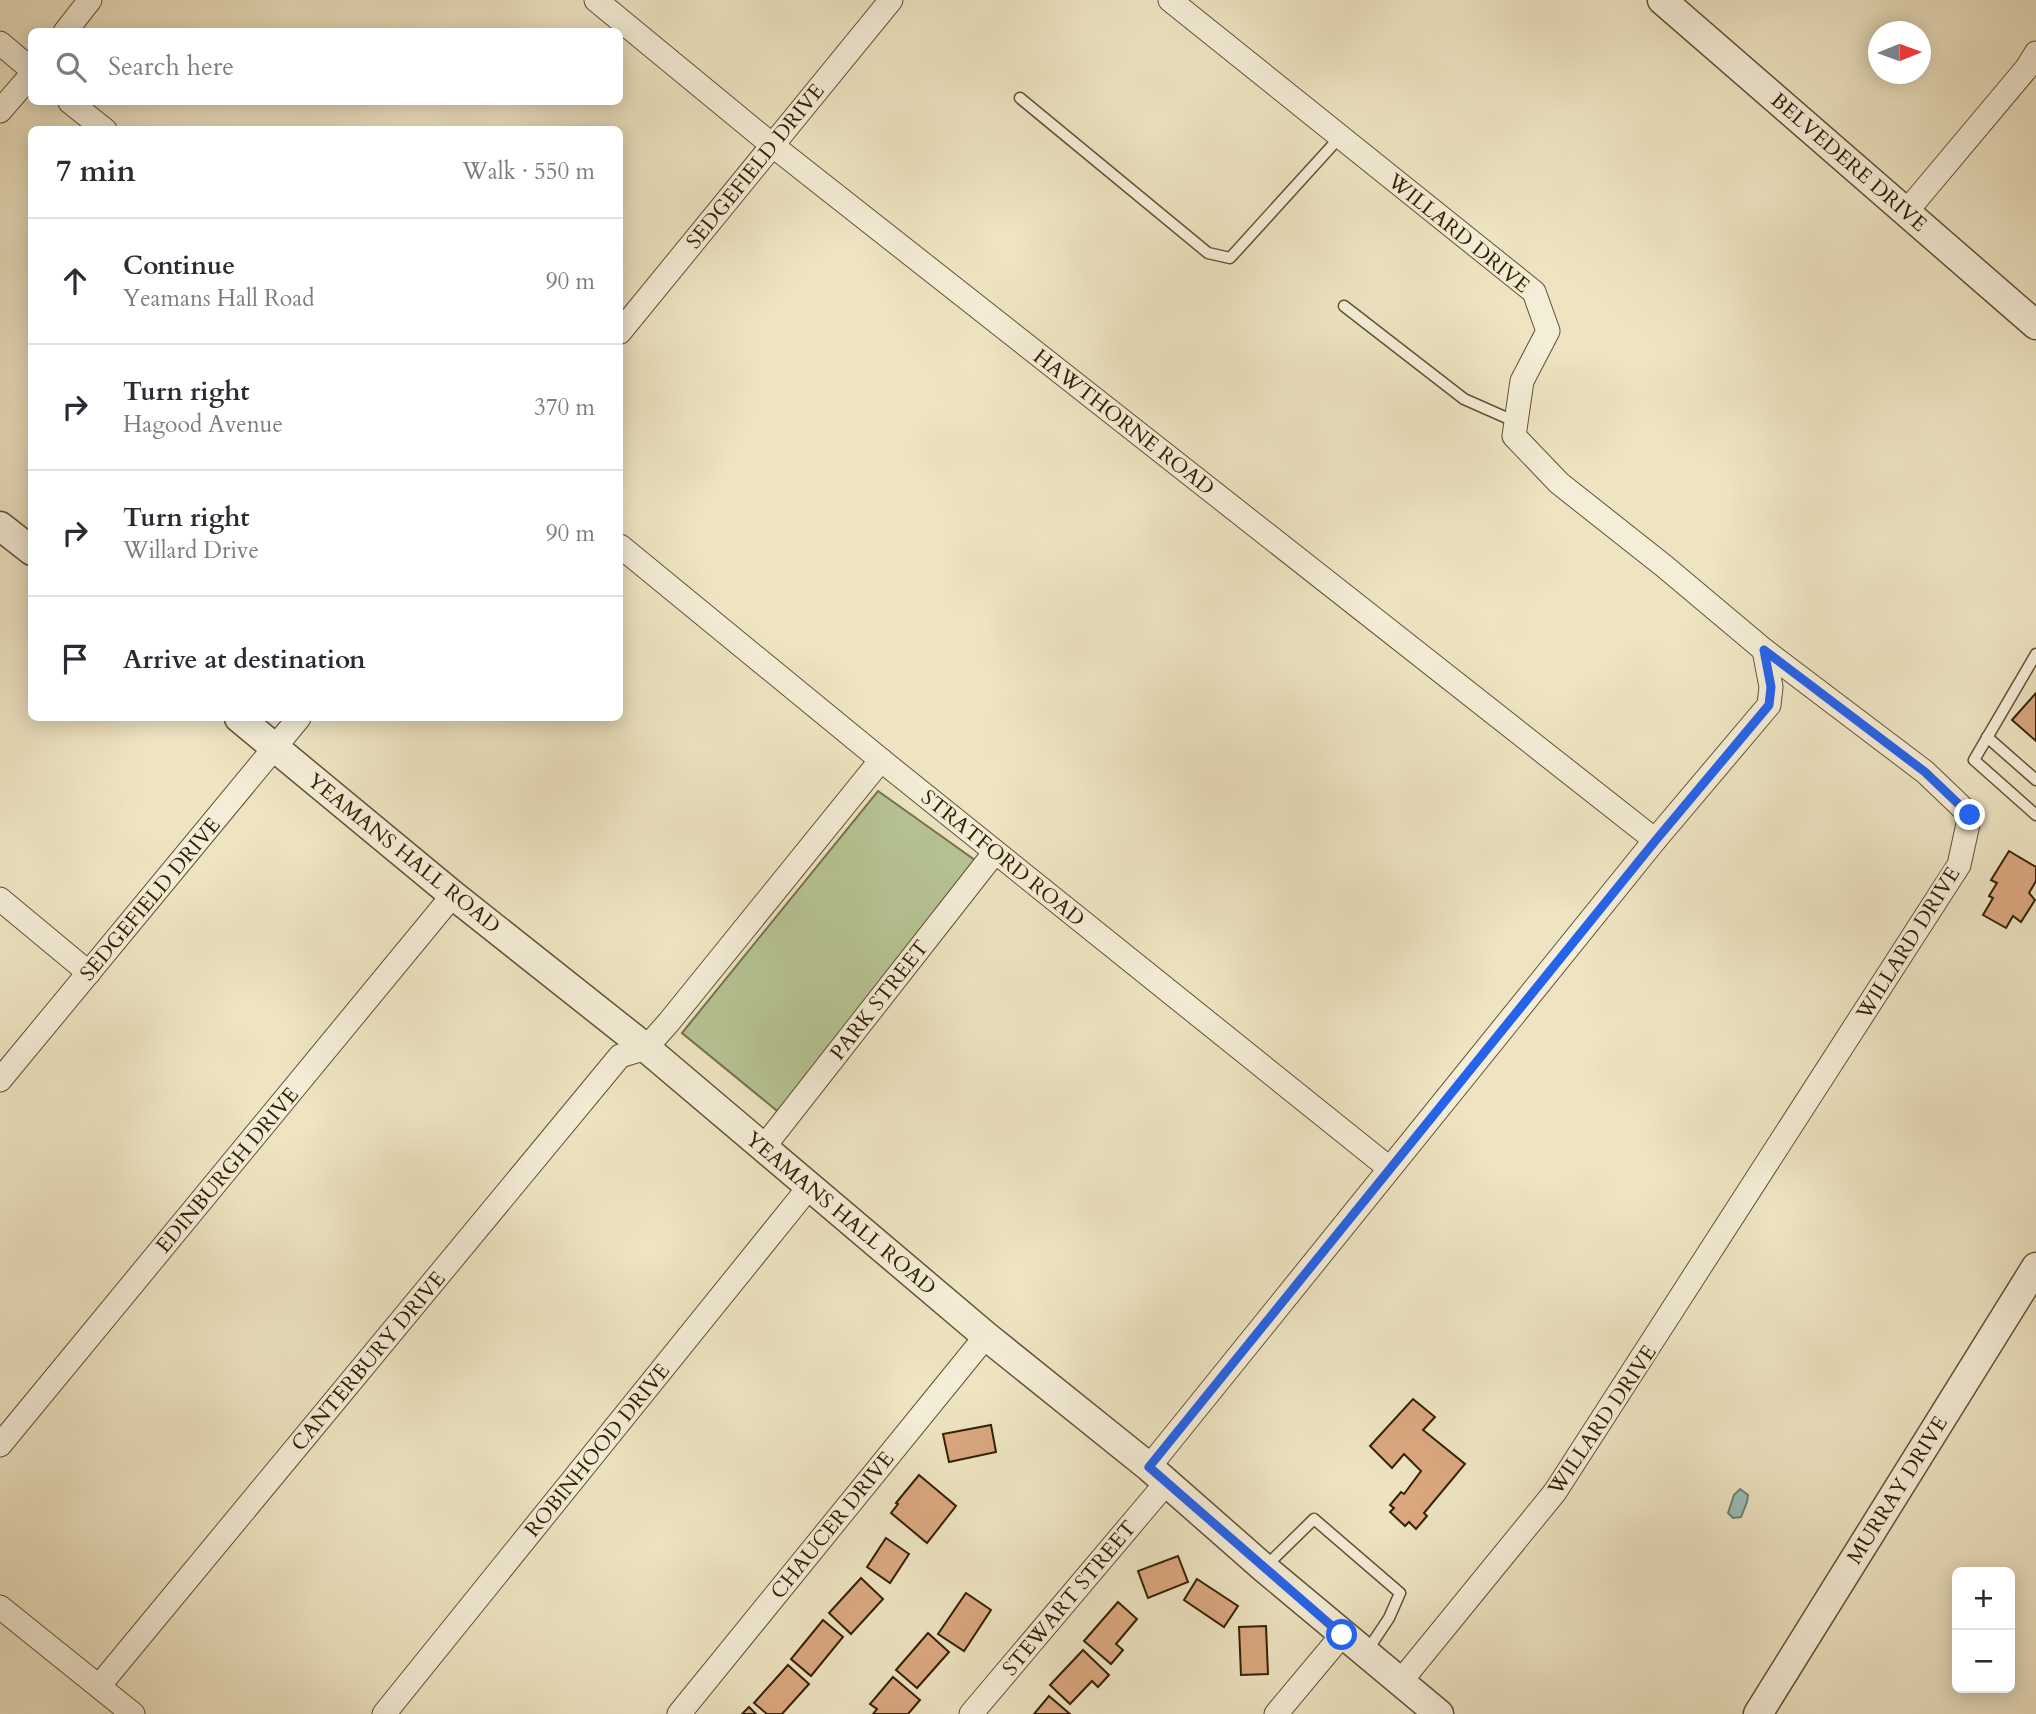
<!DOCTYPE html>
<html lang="en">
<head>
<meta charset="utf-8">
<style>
  body { margin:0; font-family:Cardo,serif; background:#f2f2f3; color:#2b2b33 }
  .controls { position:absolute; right:21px; bottom:21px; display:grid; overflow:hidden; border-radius:10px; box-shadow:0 4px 18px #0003 }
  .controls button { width:63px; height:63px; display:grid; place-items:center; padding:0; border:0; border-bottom:2px solid #e1e1e2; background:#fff; color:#2b2b33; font:35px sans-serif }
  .compass { position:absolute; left:1868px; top:21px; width:63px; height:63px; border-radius:50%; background:#fff; box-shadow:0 4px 18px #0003; rotate:89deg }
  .stop { position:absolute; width:21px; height:21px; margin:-16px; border:5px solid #2563eb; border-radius:50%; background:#fff }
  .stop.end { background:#2563eb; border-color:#fff; box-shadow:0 2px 7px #0008 }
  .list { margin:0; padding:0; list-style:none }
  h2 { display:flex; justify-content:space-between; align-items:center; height:91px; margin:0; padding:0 28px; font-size:30px }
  h2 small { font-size:23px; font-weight:400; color:#7c7c81 }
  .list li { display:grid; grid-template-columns:46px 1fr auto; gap:21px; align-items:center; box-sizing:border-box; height:126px; padding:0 28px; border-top:2px solid #e1e1e2 }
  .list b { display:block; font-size:26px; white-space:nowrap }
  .list p { margin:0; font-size:23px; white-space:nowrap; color:#7c7c81 }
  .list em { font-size:23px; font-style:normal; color:#7c7c81 }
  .icon { flex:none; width:38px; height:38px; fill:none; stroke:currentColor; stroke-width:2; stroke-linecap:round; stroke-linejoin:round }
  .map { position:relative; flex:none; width:2036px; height:1714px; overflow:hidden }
  .search { position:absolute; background:#fff; box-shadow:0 4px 18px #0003; left:28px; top:28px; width:595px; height:77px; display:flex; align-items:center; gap:18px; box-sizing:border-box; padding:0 24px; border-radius:10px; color:#7c7c81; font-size:26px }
  .panel { position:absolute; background:#fff; box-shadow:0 4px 18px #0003; left:28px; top:126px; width:595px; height:595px; border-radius:10px }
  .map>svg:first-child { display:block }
</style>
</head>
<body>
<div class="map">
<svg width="2036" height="1714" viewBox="0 0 2036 1714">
  <rect width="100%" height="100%" fill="#eee4c2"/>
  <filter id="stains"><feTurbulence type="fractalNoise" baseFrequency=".00286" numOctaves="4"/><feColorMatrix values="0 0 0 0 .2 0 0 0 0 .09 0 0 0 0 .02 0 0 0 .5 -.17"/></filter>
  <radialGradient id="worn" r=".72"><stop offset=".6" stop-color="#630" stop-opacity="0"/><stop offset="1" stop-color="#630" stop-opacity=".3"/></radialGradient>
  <path fill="#b7c494" stroke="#75724c" stroke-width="2" d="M 878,791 L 979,863 L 781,1114 L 682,1033 Z"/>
  <path fill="#9abeb8" stroke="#717f70" stroke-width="2" d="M 1740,1489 L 1748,1495 L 1747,1502 L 1741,1517 L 1733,1518 L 1728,1513 L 1734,1495 Z"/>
  <g fill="#dba880" stroke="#332003" stroke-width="2">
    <path d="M 2036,693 L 2036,741 L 2012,720 Z"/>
    <path d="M 2009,851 L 2036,867 L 2036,881 L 2029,893 L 2035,900 L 2021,922 L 2013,916 L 2006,928 L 1983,915 L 1993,898 L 1989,896 L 1997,883 L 1991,880 Z"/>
    <path d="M 1413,1399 L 1435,1417 L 1423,1430 L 1465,1464 L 1424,1513 L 1427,1516 L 1416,1529 L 1409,1522 L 1405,1526 L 1390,1512 L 1394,1508 L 1390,1505 L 1401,1492 L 1404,1494 L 1421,1471 L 1404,1454 L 1392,1468 L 1370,1446 Z"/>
    <path d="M 991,1425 L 996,1452 L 949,1462 L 943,1434 Z"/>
    <path d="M 919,1475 L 956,1506 L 927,1543 L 891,1513 L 898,1504 L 896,1503 Z"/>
    <path d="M 886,1538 L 909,1554 L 890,1583 L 867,1567 Z"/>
    <path d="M 1178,1556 L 1188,1582 L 1148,1598 L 1138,1571 Z"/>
    <path d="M 861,1578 L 883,1599 L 851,1634 L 829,1613 Z"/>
    <path d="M 1197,1579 L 1238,1606 L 1224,1627 L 1184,1600 Z"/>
    <path d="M 966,1593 L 991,1610 L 964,1651 L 938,1634 Z"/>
    <path d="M 1118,1602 L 1137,1619 L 1116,1644 L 1123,1650 L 1111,1664 L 1084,1641 Z"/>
    <path d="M 823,1620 L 843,1637 L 811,1676 L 791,1659 Z"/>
    <path d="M 1266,1626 L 1268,1674 L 1241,1675 L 1239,1627 Z"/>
    <path d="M 928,1633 L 949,1652 L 917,1688 L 896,1670 Z"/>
    <path d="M 1083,1650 L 1109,1675 L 1098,1687 L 1092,1681 L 1070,1704 L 1050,1685 Z"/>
    <path d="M 788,1665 L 809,1684 L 782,1714 L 767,1714 L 754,1703 Z"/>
    <path d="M 893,1677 L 920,1700 L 908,1714 L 873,1714 L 877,1709 L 870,1704 Z"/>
    <path d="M 1049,1696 L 1070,1714 L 1034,1714 Z"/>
    <path d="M 749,1707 L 756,1714 L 742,1714 Z"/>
  </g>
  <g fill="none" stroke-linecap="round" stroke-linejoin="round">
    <defs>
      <g id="service">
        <path d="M 1020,98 L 1208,253 L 1230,258 L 1340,137"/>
        <path d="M 1344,306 L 1464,399 L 1516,422"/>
        <path d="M 2036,654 L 1974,760 L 2036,815"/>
        <path d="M 1987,737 L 2036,780"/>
        <path d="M 1265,1567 L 1314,1519 L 1400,1593 L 1389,1618 L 1367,1651"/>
      </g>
      <g id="minor">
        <path d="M 596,0 L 772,145 L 1655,840"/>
        <path d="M 1170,0 L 1534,292 L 1548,331 L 1522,381 L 1514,436 L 1559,483 L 1664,566 L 1764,650 L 1925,772 L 1970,815 L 1959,865 L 1555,1492 L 1401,1681"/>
        <path d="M 65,32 L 90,0"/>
        <path d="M 0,43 L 32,70"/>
        <path d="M 70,102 L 105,130"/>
        <path d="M 0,111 L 32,74"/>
        <path d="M 1906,212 L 2026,69 L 2036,53"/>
        <path d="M 620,332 L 891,0"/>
        <path d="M 620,546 L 881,760 L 1389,1168"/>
        <path d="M 0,899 L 89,973"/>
        <path d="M 0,1080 L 299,718"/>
        <path d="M 763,1148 L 995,852"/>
        <path d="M 0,1445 L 453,895"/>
        <path d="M 1149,1467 L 1655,840 L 1769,705 L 1771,687 L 1764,650"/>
        <path d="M 0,1607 L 133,1714"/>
        <path d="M 99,1686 L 620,1056 L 646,1048 L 669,1022 L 881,760"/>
        <path d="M 384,1714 L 810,1186"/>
        <path d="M 679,1714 L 986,1336"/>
        <path d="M 971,1714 L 1167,1482"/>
        <path d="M 1276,1714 L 1342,1635"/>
      </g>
      <g id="tertiary">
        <path d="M 1662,0 L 2036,325"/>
        <path d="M 0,526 L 32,551"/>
        <path d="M 239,718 L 453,895 L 646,1048 L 986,1336 L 1149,1467 L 1264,1568 L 1439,1714"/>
        <path d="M 1758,1714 L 2036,1267"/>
      </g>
    </defs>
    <use href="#service" stroke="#625133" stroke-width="13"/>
    <use href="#minor" stroke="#625133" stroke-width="25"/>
    <use href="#tertiary" stroke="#625133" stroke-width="31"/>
    <use href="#service" stroke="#f4edd7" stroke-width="10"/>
    <use href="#minor" stroke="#f4edd7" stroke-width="23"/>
    <use href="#tertiary" stroke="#f4edd7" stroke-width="28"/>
  </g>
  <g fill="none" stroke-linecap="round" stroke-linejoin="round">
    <path stroke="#2563eb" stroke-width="9" d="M 1342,1635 L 1149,1467 L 1656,840 L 1769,705 L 1771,687 L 1764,650 L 1925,772 L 1970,815"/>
  </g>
  <g text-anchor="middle" stroke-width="5" stroke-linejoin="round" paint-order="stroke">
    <g font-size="21" fill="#332003" stroke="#f4edd7">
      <text transform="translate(1849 162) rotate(41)" y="7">BELVEDERE DRIVE</text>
      <text transform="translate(755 166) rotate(-51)" y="7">SEDGEFIELD DRIVE</text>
      <text transform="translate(1459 233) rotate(39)" y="7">WILLARD DRIVE</text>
      <text transform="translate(1124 422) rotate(38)" y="7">HAWTHORNE ROAD</text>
      <text transform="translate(404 853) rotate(39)" y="7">YEAMANS HALL ROAD</text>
      <text transform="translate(1003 858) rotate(39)" y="7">STRATFORD ROAD</text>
      <text transform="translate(150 899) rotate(-50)" y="7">SEDGEFIELD DRIVE</text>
      <text transform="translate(1908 943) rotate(-58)" y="7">WILLARD DRIVE</text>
      <text transform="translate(879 1000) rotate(-52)" y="7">PARK STREET</text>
      <text transform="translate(227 1170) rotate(-50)" y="7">EDINBURGH DRIVE</text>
      <text transform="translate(841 1213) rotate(40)" y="7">YEAMANS HALL ROAD</text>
      <text transform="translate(368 1361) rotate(-50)" y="7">CANTERBURY DRIVE</text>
      <text transform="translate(1602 1420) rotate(-56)" y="7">WILLARD DRIVE</text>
      <text transform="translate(597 1450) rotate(-51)" y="7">ROBINHOOD DRIVE</text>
      <text transform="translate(1897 1490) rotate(-58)" y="7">MURRAY DRIVE</text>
      <text transform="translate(832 1525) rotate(-51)" y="7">CHAUCER DRIVE</text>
      <text transform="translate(1069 1598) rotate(-50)" y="7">STEWART STREET</text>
    </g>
  </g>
  <rect width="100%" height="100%" filter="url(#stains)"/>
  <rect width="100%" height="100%" fill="url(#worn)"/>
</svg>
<div class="controls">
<button>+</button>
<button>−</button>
</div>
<svg class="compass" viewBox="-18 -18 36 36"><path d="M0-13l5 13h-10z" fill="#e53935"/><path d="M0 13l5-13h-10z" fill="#7c7c81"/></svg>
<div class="stop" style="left:1342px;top:1635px"></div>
<div class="stop end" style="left:1970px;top:815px"></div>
<div class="search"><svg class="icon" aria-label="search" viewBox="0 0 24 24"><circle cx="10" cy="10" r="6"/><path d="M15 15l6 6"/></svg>Search here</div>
<section class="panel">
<h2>7 min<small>Walk · 550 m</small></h2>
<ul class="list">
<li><svg class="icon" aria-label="ahead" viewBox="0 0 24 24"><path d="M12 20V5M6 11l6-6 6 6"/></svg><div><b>Continue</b><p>Yeamans Hall Road</p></div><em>90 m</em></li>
<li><svg class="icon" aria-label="right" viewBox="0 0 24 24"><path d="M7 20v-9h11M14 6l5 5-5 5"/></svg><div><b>Turn right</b><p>Hagood Avenue</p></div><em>370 m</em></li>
<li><svg class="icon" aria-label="right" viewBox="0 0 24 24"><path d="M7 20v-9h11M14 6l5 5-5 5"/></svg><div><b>Turn right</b><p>Willard Drive</p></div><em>90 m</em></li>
<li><svg class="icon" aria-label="arrive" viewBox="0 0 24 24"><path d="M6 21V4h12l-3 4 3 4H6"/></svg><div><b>Arrive at destination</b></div></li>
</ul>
</section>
</div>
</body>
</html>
